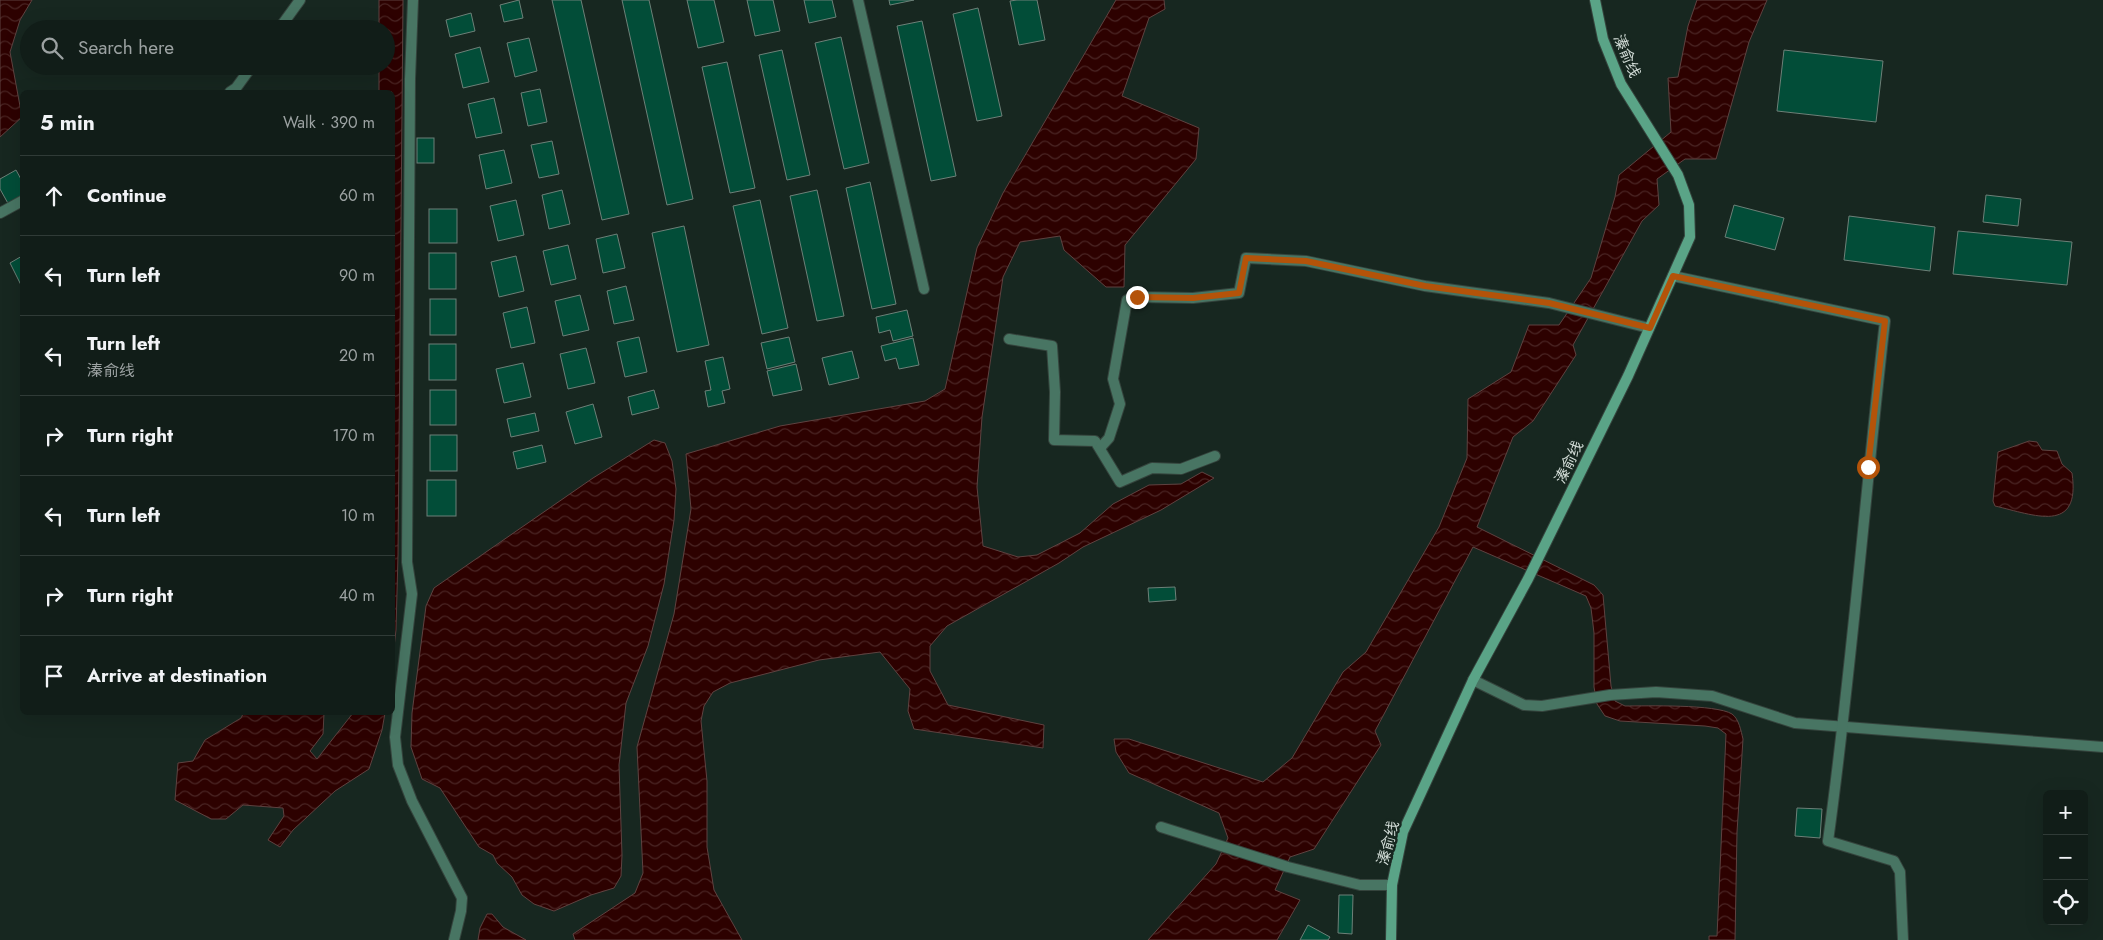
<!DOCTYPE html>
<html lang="en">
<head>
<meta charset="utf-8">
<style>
  body { margin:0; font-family:Jost,"Noto Sans SC",sans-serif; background:#1a2621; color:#f1f3f6 }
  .controls { position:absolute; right:15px; bottom:15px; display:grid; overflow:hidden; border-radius:8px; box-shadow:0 5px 20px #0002 }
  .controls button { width:45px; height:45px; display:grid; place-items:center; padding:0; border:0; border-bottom:1px solid #303b37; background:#111d18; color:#f1f3f6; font:25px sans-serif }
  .stop { position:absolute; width:15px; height:15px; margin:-11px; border:4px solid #b45309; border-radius:50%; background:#fff }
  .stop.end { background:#b45309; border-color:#fff; box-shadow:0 1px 5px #0008 }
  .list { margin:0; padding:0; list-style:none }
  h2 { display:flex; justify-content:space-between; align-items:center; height:65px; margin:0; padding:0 20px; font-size:21px }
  h2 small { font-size:16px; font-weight:400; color:#9ca2a2 }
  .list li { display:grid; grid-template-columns:32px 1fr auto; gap:15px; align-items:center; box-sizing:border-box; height:80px; padding:0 20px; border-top:1px solid #303b37 }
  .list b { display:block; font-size:19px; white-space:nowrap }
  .list p { margin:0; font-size:16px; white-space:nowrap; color:#9ca2a2 }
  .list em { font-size:16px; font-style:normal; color:#9ca2a2 }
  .icon { flex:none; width:28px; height:28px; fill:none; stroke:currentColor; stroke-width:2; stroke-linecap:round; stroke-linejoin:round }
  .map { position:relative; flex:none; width:2103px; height:940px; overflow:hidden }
  .search { position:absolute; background:#111d18; box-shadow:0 5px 20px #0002; left:20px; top:20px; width:375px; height:55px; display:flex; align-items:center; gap:12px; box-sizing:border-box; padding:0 18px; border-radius:28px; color:#9ca2a2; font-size:19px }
  .panel { position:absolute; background:#111d18; box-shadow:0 5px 20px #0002; left:20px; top:90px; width:375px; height:625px; border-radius:8px }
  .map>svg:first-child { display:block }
</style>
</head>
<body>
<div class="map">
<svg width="2103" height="940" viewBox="0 0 2103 940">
  <defs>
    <pattern id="water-waves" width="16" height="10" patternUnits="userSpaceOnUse" patternTransform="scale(1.25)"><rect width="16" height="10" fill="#2d0100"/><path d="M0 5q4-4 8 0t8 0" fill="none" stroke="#4a2524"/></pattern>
  </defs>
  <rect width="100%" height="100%" fill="#172720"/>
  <g fill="url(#water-waves)" stroke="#5e4240">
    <path d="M 0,0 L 32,0 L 20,20 L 10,52 L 22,117 L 0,137 Z"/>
    <path d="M 379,0 L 403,0 L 398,555 L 396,630 L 393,656 L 392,92 L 379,92 L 379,66 L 386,66 L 386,29 L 379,29 Z"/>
    <path d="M 1116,0 L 1164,0 L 1165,9 L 1149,18 L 1122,96 L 1199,128 L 1196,159 L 1125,245 L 1124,287 L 1106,287 L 1064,250 L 1060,236 L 1020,242 L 1003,277 L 982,417 L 977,487 L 983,546 L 1018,557 L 1037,555 L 1080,533 L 1113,504 L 1149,485 L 1181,484 L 1202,472 L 1214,478 L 1161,510 L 1083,547 L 1059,563 L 947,626 L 930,646 L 930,671 L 948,705 L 1044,725 L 1043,748 L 914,729 L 908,711 L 910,689 L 880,652 L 819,660 L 730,683 L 713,692 L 704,706 L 701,721 L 707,781 L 707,847 L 714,890 L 742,940 L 575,940 L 573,934 L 635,893 L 643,873 L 637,747 L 674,614 L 691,509 L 686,454 L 780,426 L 925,401 L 945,389 L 977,248 L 1003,193 Z"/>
    <path d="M 1697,0 L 1767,0 L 1749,42 L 1716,159 L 1685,159 L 1657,179 L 1659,205 L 1642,221 L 1573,345 L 1576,355 L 1533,421 L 1513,437 L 1477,527 L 1594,585 L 1603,595 L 1611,686 L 1615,701 L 1625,706 C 1646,706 1716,704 1732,714 C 1739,719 1741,731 1743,739 L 1737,832 L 1735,940 L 1709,940 L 1709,936 L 1717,936 L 1726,734 L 1718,728 L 1705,726 L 1620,721 L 1605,716 L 1597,704 L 1594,687 L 1594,633 L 1591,608 L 1586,596 L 1473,547 L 1375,731 L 1381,745 L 1314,849 L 1290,857 L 1275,890 L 1300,900 L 1277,940 L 1148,940 L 1216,864 L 1228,838 L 1219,813 L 1129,773 L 1116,752 L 1114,739 L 1129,739 L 1263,782 L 1292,758 L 1343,672 L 1366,652 L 1439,527 L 1467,458 L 1468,399 L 1511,372 L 1529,325 L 1559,325 L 1591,278 L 1615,197 L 1619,175 L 1671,132 L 1668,78 L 1678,77 L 1688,26 Z"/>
    <path d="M 654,440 L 665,443 L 672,461 L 676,489 L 674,520 L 664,584 L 648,646 L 626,703 L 619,765 L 622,855 L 621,876 L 614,888 L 591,895 L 554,911 L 534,904 L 522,895 L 512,877 L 497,863 L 493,855 L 479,847 L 440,788 L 422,779 L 411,747 L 412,713 L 426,606 L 434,588 L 593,478 Z"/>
    <path d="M 2029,441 L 2037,442 L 2042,450 L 2057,451 L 2062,464 L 2072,473 C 2081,535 2034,515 1995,506 L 1993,501 L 1998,452 Z"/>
    <path d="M 244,712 L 324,713 L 323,734 L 310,751 L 317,759 L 353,713 L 385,713 L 382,730 L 369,769 L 335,791 L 293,830 L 280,847 L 268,840 L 284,816 L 283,808 L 243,805 L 226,819 L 211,819 L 175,800 L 178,763 L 193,761 L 205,740 L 241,718 Z"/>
    <path d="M 487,914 L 492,914 L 503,927 L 526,940 L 478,940 L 480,928 Z"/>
  </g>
  <g fill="#024d38" stroke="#6d8078">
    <path d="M 519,0 L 523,18 L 504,22 L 500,5 Z"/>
    <path d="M 552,0 L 581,0 L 629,214 L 602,220 Z"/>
    <path d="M 622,0 L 649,0 L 693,199 L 667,205 Z"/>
    <path d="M 687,0 L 714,0 L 724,42 L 698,48 Z"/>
    <path d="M 747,0 L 773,0 L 780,31 L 755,36 Z"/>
    <path d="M 804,0 L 832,0 L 836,17 L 809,23 Z"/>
    <path d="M 889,0 L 914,0 L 890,5 Z"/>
    <path d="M 1017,0 L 1037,0 L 1045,40 L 1019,45 L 1010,1 Z"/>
    <path d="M 978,8 L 1002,116 L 977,121 L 953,14 Z"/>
    <path d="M 471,13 L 475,31 L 450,37 L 446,20 Z"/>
    <path d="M 922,21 L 956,176 L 931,181 L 897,26 Z"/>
    <path d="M 841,37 L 869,163 L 844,169 L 815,43 Z"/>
    <path d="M 529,38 L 537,71 L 515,77 L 507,43 Z"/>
    <path d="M 480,47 L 489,82 L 463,88 L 455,54 Z"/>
    <path d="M 782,50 L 810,175 L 787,180 L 759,55 Z"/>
    <path d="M 1784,50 L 1883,61 L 1876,122 L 1777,111 Z"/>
    <path d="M 727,62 L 755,188 L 730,193 L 702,67 Z"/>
    <path d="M 540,89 L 547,122 L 528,126 L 521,93 Z"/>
    <path d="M 494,98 L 502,133 L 476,138 L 468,104 Z"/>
    <rect x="417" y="138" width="17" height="25"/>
    <path d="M 552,141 L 559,174 L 539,178 L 531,145 Z"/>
    <path d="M 504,150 L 512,183 L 486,189 L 479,155 Z"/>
    <path d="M 16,170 L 22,181 L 22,201 L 10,207 L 0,189 L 0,179 Z"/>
    <path d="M 870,182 L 896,304 L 872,309 L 846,188 Z"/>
    <path d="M 562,190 L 570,224 L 549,229 L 542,195 Z"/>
    <path d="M 817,190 L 844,316 L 817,321 L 790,196 Z"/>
    <path d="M 1986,195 L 2021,199 L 2018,226 L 1983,222 Z"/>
    <path d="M 516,200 L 524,235 L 498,241 L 490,206 Z"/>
    <path d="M 760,200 L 788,328 L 762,334 L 733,206 Z"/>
    <path d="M 1734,205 L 1784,218 L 1775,250 L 1725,237 Z"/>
    <rect x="429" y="209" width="28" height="34"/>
    <path d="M 1849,216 L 1935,227 L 1930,271 L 1844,260 Z"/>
    <path d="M 684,226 L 709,345 L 677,352 L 652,233 Z"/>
    <path d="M 1958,231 L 2072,242 L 2067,285 L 1953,274 Z"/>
    <path d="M 617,234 L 625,268 L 603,273 L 596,239 Z"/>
    <path d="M 568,245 L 576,279 L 551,285 L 543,251 Z"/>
    <rect x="429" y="253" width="27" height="36"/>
    <path d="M 22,256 L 22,287 L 10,263 Z"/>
    <path d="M 516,256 L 524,291 L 499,297 L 491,262 Z"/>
    <path d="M 626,286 L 634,320 L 614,324 L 607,291 Z"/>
    <path d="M 580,295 L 589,330 L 563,336 L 555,301 Z"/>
    <rect x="430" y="299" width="26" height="36"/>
    <path d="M 527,307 L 535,343 L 511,348 L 503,313 Z"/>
    <path d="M 907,310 L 913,336 L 893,341 L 890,330 L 879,333 L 876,317 Z"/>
    <path d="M 639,337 L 647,372 L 625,377 L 617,342 Z"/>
    <path d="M 789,337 L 795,362 L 767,369 L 761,343 Z"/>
    <path d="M 913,338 L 919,365 L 899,369 L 896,358 L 885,361 L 881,346 Z"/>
    <rect x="429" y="344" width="27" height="36"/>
    <path d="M 586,348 L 595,383 L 568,389 L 560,354 Z"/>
    <path d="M 852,351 L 859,378 L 829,385 L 822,358 Z"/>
    <path d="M 723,357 L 730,389 L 722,391 L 725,403 L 708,407 L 705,391 L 711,390 L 705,361 Z"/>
    <path d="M 523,363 L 531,397 L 504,403 L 496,369 Z"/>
    <path d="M 796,364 L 802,390 L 773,396 L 767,371 Z"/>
    <rect x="430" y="390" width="26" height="35"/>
    <path d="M 654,390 L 659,408 L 632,415 L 628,397 Z"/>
    <path d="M 593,404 L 602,437 L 575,444 L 566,412 Z"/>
    <path d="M 535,413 L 539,431 L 511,437 L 507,419 Z"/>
    <rect x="430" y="435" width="27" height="36"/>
    <path d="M 542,445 L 546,462 L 517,469 L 513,452 Z"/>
    <rect x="427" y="480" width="29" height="36"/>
    <path d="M 1175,587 L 1176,600 L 1149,602 L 1148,588 Z"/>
    <path d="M 1797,808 L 1822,809 L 1820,838 L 1795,836 Z"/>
    <path d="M 1339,895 L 1353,895 L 1352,934 L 1338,933 Z"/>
    <path d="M 1308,925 L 1330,937 L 1328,940 L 1300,940 Z"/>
  </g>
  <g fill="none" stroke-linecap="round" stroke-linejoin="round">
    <defs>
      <g id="minor">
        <path d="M 413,0 L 410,79 L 407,562 L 412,594 L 395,737 L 398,765 L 412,801 L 462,898 L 461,911 L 454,940"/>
        <path d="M 858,0 L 924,289"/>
        <path d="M 279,29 L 300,0"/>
        <path d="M 230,92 L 236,88 L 252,66"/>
        <path d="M 0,213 L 22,201"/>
        <path d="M 1009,339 L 1052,346 L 1055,392 L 1054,440 L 1095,441 L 1120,482 L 1152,468 L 1181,469 L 1215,456"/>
        <path d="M 1100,448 L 1109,438 L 1120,404 L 1113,379 L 1127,300 L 1137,297 L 1193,298 L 1239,293 L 1246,258 L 1306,261 L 1425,286 L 1549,303 L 1649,328"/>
        <path d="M 1473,680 L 1524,705 L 1542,706 L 1610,695 L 1656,692 L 1712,696 L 1795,723 L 2103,747"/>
        <path d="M 1161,827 L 1288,867 L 1360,885 L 1392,885"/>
      </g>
      <path id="tertiary" d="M 1673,276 L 1885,321 C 1865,494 1852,668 1828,841 L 1894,861 L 1900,872 L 1903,940"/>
      <path id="secondary" d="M 1391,940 L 1392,885 L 1403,832 L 1473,680 L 1528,579 L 1628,376 L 1690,237 L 1689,205 L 1678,175 L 1621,84 L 1603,39 L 1595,0"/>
    </defs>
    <use href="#minor" stroke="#35443d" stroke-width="12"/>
    <use href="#tertiary" stroke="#35443d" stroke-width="12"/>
    <use href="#secondary" stroke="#35443d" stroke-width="12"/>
    <use href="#minor" stroke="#487563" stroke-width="10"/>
    <use href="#tertiary" stroke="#487563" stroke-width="10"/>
    <use href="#secondary" stroke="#5aa487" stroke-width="10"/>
  </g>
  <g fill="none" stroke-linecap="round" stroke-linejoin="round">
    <path stroke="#b45309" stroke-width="6" d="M 1137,297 L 1193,298 L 1239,293 L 1246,258 L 1306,261 L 1425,286 L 1549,303 L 1650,328 L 1673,276 L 1885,321 L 1868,467"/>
  </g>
  <g text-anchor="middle" stroke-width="5" stroke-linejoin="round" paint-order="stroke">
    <g font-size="15" fill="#d1dbd6" stroke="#172720">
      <text transform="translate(1627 56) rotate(67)" y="5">溱俞线</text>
      <text transform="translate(1569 462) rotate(-64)" y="5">溱俞线</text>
      <text transform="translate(1388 843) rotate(-75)" y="5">溱俞线</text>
    </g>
  </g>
</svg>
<div class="controls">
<button>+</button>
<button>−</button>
<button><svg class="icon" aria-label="locate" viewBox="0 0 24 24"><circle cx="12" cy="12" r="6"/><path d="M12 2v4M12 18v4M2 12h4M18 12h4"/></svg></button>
</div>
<div class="stop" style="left:1868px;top:467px"></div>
<div class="stop end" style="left:1137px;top:297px"></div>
<div class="search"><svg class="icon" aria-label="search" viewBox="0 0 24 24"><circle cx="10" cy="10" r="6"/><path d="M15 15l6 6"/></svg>Search here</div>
<section class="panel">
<h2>5 min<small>Walk · 390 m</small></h2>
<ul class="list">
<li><svg class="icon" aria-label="ahead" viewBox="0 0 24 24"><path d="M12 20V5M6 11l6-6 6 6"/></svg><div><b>Continue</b></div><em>60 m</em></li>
<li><svg class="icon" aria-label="left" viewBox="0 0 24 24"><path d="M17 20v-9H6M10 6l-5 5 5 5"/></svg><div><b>Turn left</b></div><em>90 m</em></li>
<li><svg class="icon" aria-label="left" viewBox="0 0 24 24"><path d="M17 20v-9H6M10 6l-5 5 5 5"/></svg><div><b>Turn left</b><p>溱俞线</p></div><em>20 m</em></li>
<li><svg class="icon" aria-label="right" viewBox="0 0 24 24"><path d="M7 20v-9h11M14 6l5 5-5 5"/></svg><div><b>Turn right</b></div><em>170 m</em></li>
<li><svg class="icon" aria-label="left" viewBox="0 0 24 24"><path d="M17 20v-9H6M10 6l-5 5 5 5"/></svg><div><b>Turn left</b></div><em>10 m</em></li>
<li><svg class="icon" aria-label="right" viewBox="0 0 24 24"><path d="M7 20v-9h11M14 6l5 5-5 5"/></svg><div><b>Turn right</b></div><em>40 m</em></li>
<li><svg class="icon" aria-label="arrive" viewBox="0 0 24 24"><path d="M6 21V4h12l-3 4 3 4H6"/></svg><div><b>Arrive at destination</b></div></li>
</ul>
</section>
</div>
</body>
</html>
